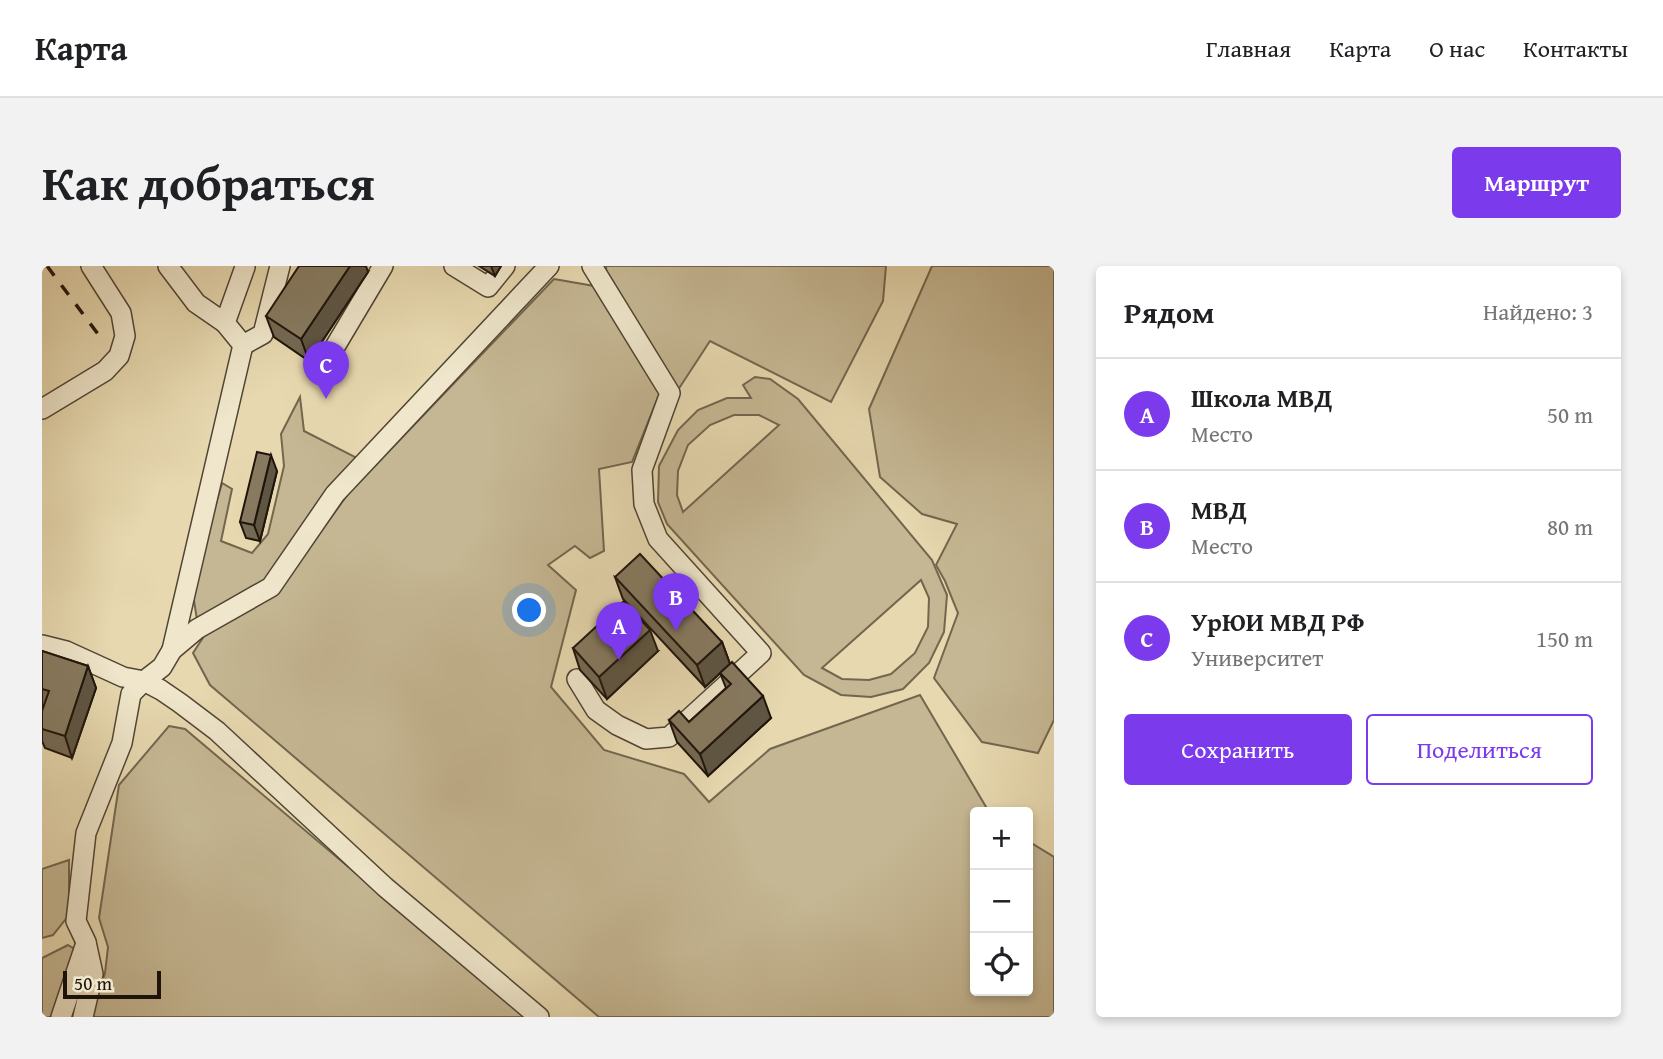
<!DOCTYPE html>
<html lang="ru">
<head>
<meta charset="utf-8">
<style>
  body { margin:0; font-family:"Gentium Book Plus",serif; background:#f2f2f2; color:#202124 }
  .controls { position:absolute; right:21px; bottom:21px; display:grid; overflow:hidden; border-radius:7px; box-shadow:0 4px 10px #0003 }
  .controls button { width:63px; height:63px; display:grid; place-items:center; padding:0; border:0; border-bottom:2px solid #e0e0e0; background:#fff; color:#202124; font:35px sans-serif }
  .scale { position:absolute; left:21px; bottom:18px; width:98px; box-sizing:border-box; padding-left:7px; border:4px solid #1e140b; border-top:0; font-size:19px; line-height:24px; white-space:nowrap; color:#1e140b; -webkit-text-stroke:5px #efe6cb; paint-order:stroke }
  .you { position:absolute; left:488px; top:345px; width:24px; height:24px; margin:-18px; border:5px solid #fff; border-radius:50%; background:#1a73e8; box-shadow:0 0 0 10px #1a73e833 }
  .badge { display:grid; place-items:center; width:46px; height:46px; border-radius:50%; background:#7c3aed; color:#fff; font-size:23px; font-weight:700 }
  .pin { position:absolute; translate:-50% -58px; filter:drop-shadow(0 2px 4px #0008) }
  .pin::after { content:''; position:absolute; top:37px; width:24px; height:21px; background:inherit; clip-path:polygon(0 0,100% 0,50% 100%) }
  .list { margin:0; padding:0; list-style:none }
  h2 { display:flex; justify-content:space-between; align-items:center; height:91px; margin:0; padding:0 28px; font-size:30px }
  h2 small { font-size:23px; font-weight:400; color:#757577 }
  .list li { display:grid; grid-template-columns:46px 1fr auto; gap:21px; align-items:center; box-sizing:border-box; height:112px; padding:0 28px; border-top:2px solid #e0e0e0 }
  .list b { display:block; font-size:26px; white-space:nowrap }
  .list p { margin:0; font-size:23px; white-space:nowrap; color:#757577 }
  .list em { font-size:23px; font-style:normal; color:#757577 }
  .actions { display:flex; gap:14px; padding:21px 28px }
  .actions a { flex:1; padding:16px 0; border:2px solid #7c3aed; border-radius:7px; text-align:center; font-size:24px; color:#7c3aed }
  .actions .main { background:#7c3aed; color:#fff }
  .icon { flex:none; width:38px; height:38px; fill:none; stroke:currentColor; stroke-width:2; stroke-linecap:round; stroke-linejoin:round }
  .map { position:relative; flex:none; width:1012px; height:751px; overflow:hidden; border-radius:7px }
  header { display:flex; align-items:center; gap:42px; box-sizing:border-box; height:98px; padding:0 35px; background:#fff; border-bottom:2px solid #e0e0e0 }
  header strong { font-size:33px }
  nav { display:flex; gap:38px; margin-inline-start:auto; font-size:24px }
  .intro { display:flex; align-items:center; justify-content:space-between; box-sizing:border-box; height:168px; padding:0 42px }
  h1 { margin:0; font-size:49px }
  .button { padding:18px 32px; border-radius:7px; background:#7c3aed; color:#fff; font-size:24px; font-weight:700 }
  main { display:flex; gap:42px; padding:0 42px }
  aside { flex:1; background:#fff; border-radius:7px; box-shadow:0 4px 10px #0003 }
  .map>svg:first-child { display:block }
</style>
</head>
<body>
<header>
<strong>Карта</strong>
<nav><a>Главная</a><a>Карта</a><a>О нас</a><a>Контакты</a></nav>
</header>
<div class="intro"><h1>Как добраться</h1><a class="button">Маршрут</a></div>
<main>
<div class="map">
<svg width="1012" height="751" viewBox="0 0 1012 751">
  <rect width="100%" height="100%" fill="#e7d8af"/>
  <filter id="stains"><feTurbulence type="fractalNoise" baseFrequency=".00286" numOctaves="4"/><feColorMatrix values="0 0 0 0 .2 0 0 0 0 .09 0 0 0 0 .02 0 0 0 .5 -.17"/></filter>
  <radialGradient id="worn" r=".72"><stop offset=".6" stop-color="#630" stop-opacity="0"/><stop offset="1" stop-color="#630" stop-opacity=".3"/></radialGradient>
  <g fill="#c5b793" stroke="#72664f" stroke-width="2" fill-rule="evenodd">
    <path d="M 564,0 L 844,0 L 841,35 L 789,136 L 668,75 L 636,124 L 565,17 Z"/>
    <path d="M 890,0 L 1012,0 L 1012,454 L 996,487 L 940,476 L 892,412 L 916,347 L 903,315 L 894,299 L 915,258 L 880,248 L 838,211 L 827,143 Z"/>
    <path d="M 512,13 L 552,20 L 618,126 L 590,196 L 557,203 L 562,285 L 548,292 L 533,280 L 506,299 L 534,324 L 509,421 L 562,484 L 642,508 L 667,536 L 728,483 L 878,429 L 947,546 L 933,546 L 933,725 L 986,725 L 986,575 L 1012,591 L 1012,751 L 557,751 L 168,419 L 151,387 L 168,361 L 233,329 L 306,228 Z"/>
    <path d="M 713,111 L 728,113 L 756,133 L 890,294 L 905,329 L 902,366 L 887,397 L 861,423 L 829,431 L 799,429 L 762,409 L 625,258 L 616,236 L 617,200 L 636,164 L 656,144 L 685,132 L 709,132 L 701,119 ZM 692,149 L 717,149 L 737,159 L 641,246 L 635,229 L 636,205 L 646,179 L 668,159 ZM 879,314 L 887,332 L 886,361 L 873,387 L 849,408 L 827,414 L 800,413 L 780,402 Z"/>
    <path d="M 258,131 L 262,165 L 317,193 L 227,316 L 155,354 L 150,322 L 180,217 L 190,223 L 179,275 L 210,287 L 226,268 L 242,200 L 239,168 Z"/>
    <path d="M 127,460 L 143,463 L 484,751 L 49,751 L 63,707 L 66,681 L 57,652 L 77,519 Z"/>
    <path d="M 27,594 L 27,649 L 11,669 L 0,672 L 0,603 Z"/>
    <path d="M 26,679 L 36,685 L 16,751 L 0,751 L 0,692 Z"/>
  </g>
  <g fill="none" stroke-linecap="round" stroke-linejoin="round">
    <defs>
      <g id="minor">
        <path d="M 126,0 L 154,37 L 183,57"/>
        <path d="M 412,0 L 446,21 L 463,0"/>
        <path d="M 201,79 L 221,68 L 238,0"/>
        <path d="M 288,89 L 341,0"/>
        <path d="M 0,143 L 63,105 L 77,90 L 83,70 L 79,47 L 49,0"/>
        <path d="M 0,379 L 24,385 L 81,411 L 102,415 L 119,424 L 138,437 L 175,465 L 343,621 L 497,751"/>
        <path d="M 130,384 L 201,79 L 183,57 L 203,1"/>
        <path d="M 535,413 L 554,444 L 575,459 L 604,473 L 627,471 L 719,387 L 616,273 L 602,238 L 600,204 L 628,127 L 550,0"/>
        <path d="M 19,751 L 44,677"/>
        <path d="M 41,751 L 51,708 L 44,676 L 34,655 L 44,567 L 80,477 L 89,428 L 102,415 L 120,401 L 130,384 L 155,363 L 229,321 L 293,228 L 507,0"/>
      </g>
    </defs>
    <use href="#minor" stroke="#504534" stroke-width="22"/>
    <use href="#minor" stroke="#efe6cb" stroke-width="19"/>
    <path stroke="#1e140b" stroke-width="3.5" stroke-dasharray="12 12" stroke-linecap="butt" d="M 5,0 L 56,68"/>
  </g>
  <g fill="#746953" stroke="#1e140b" stroke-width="2">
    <path d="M 437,0 L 459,0 L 453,10 Z"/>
    <path d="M 326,6 L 267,95 L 232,71 L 224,50 Z"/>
    <path d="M 235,205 L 218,275 L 204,272 L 198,256 Z"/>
    <path d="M 573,311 L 680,376 L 688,398 L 663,421 L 581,333 Z"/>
    <path d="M 531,382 L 616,385 L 565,433 L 538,404 Z"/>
    <path d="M 0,385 L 46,400 L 54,422 L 30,492 L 3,482 L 0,475 L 0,445 L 1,442 L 0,442 Z"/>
    <path d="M 678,407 L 729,452 L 666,510 L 635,476 L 627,454 L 647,456 L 684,422 Z"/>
  </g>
  <g fill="#5e5543" stroke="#1e140b" stroke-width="2">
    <path d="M 308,0 L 324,0 L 326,6 L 267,95 L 259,73 Z"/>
    <path d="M 449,0 L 459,0 L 453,10 Z"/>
    <path d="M 229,189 L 235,205 L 218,275 L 212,259 Z"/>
    <path d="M 608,364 L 616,385 L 565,433 L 557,411 Z"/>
    <path d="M 680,376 L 688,398 L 663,421 L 655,399 Z"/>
    <path d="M 46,400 L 54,422 L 30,492 L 23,470 Z"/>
    <path d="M 721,430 L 729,452 L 666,510 L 658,488 Z"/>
  </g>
  <g fill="#877a60" stroke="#1e140b" stroke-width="2">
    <path d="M 257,0 L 308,0 L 259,73 L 224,50 Z"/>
    <path d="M 215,186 L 229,189 L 212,259 L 198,256 Z"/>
    <path d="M 598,288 L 680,376 L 655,399 L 573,311 Z"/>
    <path d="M 582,335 L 608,364 L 557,411 L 531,382 Z"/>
    <path d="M 0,385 L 46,400 L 23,470 L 0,463 L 0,445 L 7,425 L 0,423 Z"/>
    <path d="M 690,396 L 721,430 L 658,488 L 627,454 L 637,445 L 647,456 L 689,418 L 678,407 Z"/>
  </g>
  <rect width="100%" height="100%" filter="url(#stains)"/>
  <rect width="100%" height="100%" fill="url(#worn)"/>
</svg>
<div class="controls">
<button>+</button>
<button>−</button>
<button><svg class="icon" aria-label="locate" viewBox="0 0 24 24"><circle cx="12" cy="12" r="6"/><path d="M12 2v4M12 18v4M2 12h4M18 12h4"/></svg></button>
</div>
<div class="scale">50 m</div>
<div class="you"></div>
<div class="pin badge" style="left:577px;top:394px">A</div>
<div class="pin badge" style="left:634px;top:365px">B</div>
<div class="pin badge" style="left:284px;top:133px">C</div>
</div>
<aside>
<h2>Рядом<small>Найдено: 3</small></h2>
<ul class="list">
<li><span class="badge">A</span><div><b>Школа МВД</b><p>Место</p></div><em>50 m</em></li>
<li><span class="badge">B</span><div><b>МВД</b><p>Место</p></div><em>80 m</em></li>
<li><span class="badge">C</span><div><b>УрЮИ МВД РФ</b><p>Университет</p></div><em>150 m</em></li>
</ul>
<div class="actions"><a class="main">Сохранить</a><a>Поделиться</a></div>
</aside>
</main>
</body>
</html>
